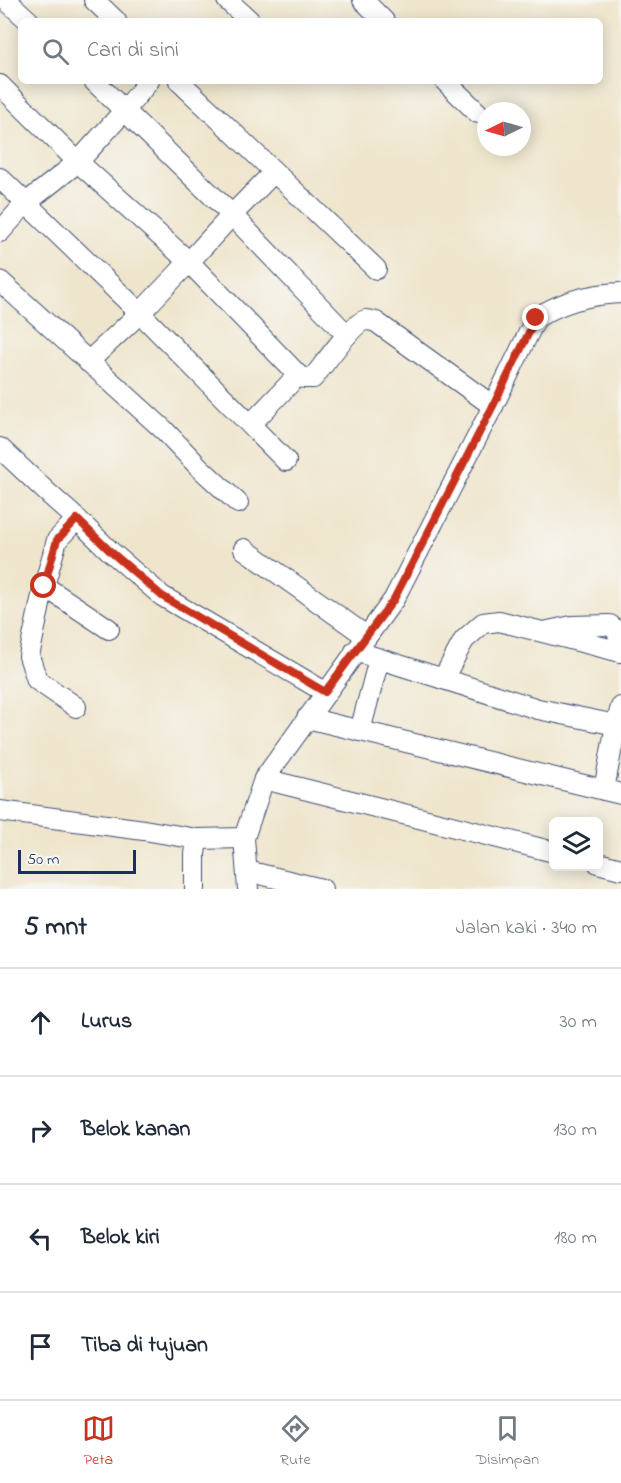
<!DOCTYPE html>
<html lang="id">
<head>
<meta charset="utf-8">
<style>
  body { margin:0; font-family:"Indie Flower",sans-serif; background:#f2f2f3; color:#1f2937 }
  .controls { position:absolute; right:18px; bottom:18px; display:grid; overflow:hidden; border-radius:9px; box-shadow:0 3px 15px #0003 }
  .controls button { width:54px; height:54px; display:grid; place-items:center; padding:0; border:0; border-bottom:2px solid #e0e1e3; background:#fff; color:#1f2937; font:30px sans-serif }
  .compass { position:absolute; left:477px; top:102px; width:54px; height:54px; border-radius:50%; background:#fff; box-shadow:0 3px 15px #0003; rotate:265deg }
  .scale { position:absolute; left:18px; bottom:15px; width:118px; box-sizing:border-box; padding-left:6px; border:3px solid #1b2f5e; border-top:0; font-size:16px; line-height:21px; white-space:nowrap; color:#1b2f5e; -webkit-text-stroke:4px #f6f6f2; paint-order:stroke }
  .stop { position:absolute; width:18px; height:18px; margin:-14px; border:4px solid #c8321e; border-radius:50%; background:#fff }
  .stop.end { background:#c8321e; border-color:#fff; box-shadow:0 2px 6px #0008 }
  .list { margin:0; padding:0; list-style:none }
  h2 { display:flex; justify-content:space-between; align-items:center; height:78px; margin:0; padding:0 24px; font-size:26px }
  h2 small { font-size:20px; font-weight:400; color:#747a83 }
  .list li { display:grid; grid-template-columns:39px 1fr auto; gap:18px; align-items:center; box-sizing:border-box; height:108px; padding:0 24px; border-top:2px solid #e0e1e3 }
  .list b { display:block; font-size:22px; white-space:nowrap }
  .list em { font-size:20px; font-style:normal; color:#747a83 }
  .icon { flex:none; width:33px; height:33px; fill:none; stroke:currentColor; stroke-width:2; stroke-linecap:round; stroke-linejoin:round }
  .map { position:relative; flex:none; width:621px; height:889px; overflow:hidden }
  .search { position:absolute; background:#fff; box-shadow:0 3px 15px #0003; left:18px; right:18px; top:18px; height:66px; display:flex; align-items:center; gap:15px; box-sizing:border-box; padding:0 21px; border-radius:9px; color:#747a83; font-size:22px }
  .sheet { height:510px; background:#fff }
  nav { display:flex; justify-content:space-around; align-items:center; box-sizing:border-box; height:84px; border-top:2px solid #e0e1e3; background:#fff; font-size:16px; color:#747a83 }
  nav a { display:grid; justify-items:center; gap:3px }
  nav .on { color:#c8321e }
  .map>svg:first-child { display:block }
</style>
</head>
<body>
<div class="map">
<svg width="621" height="889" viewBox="0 0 621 889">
  <rect width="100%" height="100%" fill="#f6f6f2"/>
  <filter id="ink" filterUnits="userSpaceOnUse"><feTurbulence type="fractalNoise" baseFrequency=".0167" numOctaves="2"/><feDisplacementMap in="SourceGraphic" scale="12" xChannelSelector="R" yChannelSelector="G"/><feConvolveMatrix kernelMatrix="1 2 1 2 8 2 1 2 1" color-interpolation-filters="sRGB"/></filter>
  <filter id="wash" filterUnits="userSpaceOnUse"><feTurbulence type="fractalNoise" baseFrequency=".008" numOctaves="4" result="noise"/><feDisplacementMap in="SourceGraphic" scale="24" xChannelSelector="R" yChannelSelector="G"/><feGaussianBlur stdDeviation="1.35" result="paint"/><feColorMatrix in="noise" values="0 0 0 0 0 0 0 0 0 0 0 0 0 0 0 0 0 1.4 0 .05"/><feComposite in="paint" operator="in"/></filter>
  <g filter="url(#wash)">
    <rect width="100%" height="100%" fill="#efe5cc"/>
  </g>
  <g filter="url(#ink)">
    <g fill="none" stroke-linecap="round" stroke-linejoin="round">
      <defs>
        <g id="minor">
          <path d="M 6,0 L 29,21"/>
          <path d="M 94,0 L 116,21"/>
          <path d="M 227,0 L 249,20"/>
          <path d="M 363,0 L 384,21"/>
          <path d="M 94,81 L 232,215 L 347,335"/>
          <path d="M 179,81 L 376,269"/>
          <path d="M 445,81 L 478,113"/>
          <path d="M 0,85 L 78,162 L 189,262 L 298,375 L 304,378 L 313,378 C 323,366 353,322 366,320 C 369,320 373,321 376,322 L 493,406"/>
          <path d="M 0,178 L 140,313 L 286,461"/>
          <path d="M 0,232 L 26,203 L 78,162 L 125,110 L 149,81"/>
          <path d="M 0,281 L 164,430 L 199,467 L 238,503"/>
          <path d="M 88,362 L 140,313 L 189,262 L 232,215 L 274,172"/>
          <path d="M 251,424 L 298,375"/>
          <path d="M 0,448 L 50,495 L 77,519 L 110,551 L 162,596 L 325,692"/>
          <path d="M 244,549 L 366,636"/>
          <path d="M 44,586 L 109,629"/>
          <path d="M 548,631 L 572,626 L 610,625 L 618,632 L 620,652"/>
          <path d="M 355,651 L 538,709 L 621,726"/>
          <path d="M 443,679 L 464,640 L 483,623 L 499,621 L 621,652"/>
          <path d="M 76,707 L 37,680 L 29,656 L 44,586 L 57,540 L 77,519"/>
          <path d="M 307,718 L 621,794"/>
          <path d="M 360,731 L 379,659"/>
          <path d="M 264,779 L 554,852"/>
          <path d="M 604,790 L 616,725 L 621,707"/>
          <path d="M 0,811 L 144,830 L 197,839 L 244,838"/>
          <path d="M 598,863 L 621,869"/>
          <path d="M 247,871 L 322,889"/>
          <path d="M 195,889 L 195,854 L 197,839"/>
          <path d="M 248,889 L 244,838 L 264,779 L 394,599 L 493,406 L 536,318 C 561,302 592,294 621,293"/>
        </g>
      </defs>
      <use href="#minor" stroke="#3b4a6e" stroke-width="22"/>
      <use href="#minor" stroke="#fff" stroke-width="20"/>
    </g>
  </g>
  <g fill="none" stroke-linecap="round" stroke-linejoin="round" filter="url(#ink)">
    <path stroke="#c8321e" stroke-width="8" d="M 44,586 L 57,540 L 77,519 L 110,551 L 162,596 L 325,692 L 394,599 L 493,406 L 536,318"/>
  </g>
</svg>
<div class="controls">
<button><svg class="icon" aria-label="layers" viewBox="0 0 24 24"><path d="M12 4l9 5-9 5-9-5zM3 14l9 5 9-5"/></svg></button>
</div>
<svg class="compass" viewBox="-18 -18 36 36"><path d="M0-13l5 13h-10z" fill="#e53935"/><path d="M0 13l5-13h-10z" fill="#747a83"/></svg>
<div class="scale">50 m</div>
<div class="stop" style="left:44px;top:586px"></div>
<div class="stop end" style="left:536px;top:318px"></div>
<div class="search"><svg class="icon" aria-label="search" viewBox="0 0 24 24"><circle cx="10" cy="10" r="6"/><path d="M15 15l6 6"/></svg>Cari di sini</div>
</div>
<section class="sheet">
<h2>5 mnt<small>Jalan kaki · 340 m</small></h2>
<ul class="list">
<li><svg class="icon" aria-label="ahead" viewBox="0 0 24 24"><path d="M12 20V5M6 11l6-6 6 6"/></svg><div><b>Lurus</b></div><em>30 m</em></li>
<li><svg class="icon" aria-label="right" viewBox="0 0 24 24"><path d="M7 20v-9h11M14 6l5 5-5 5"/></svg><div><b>Belok kanan</b></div><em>130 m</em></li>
<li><svg class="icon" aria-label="left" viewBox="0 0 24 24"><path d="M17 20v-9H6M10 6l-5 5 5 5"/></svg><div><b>Belok kiri</b></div><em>180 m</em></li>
<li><svg class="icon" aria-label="arrive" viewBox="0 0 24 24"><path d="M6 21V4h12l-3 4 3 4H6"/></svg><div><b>Tiba di tujuan</b></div></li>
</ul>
</section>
<nav>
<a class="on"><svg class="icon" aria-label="map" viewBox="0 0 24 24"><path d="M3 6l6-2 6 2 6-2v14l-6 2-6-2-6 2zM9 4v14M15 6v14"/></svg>Peta</a>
<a><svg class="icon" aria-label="directions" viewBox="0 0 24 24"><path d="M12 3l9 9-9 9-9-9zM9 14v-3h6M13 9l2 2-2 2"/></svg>Rute</a>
<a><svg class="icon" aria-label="saved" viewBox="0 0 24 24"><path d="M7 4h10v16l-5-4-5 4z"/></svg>Disimpan</a>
</nav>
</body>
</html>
